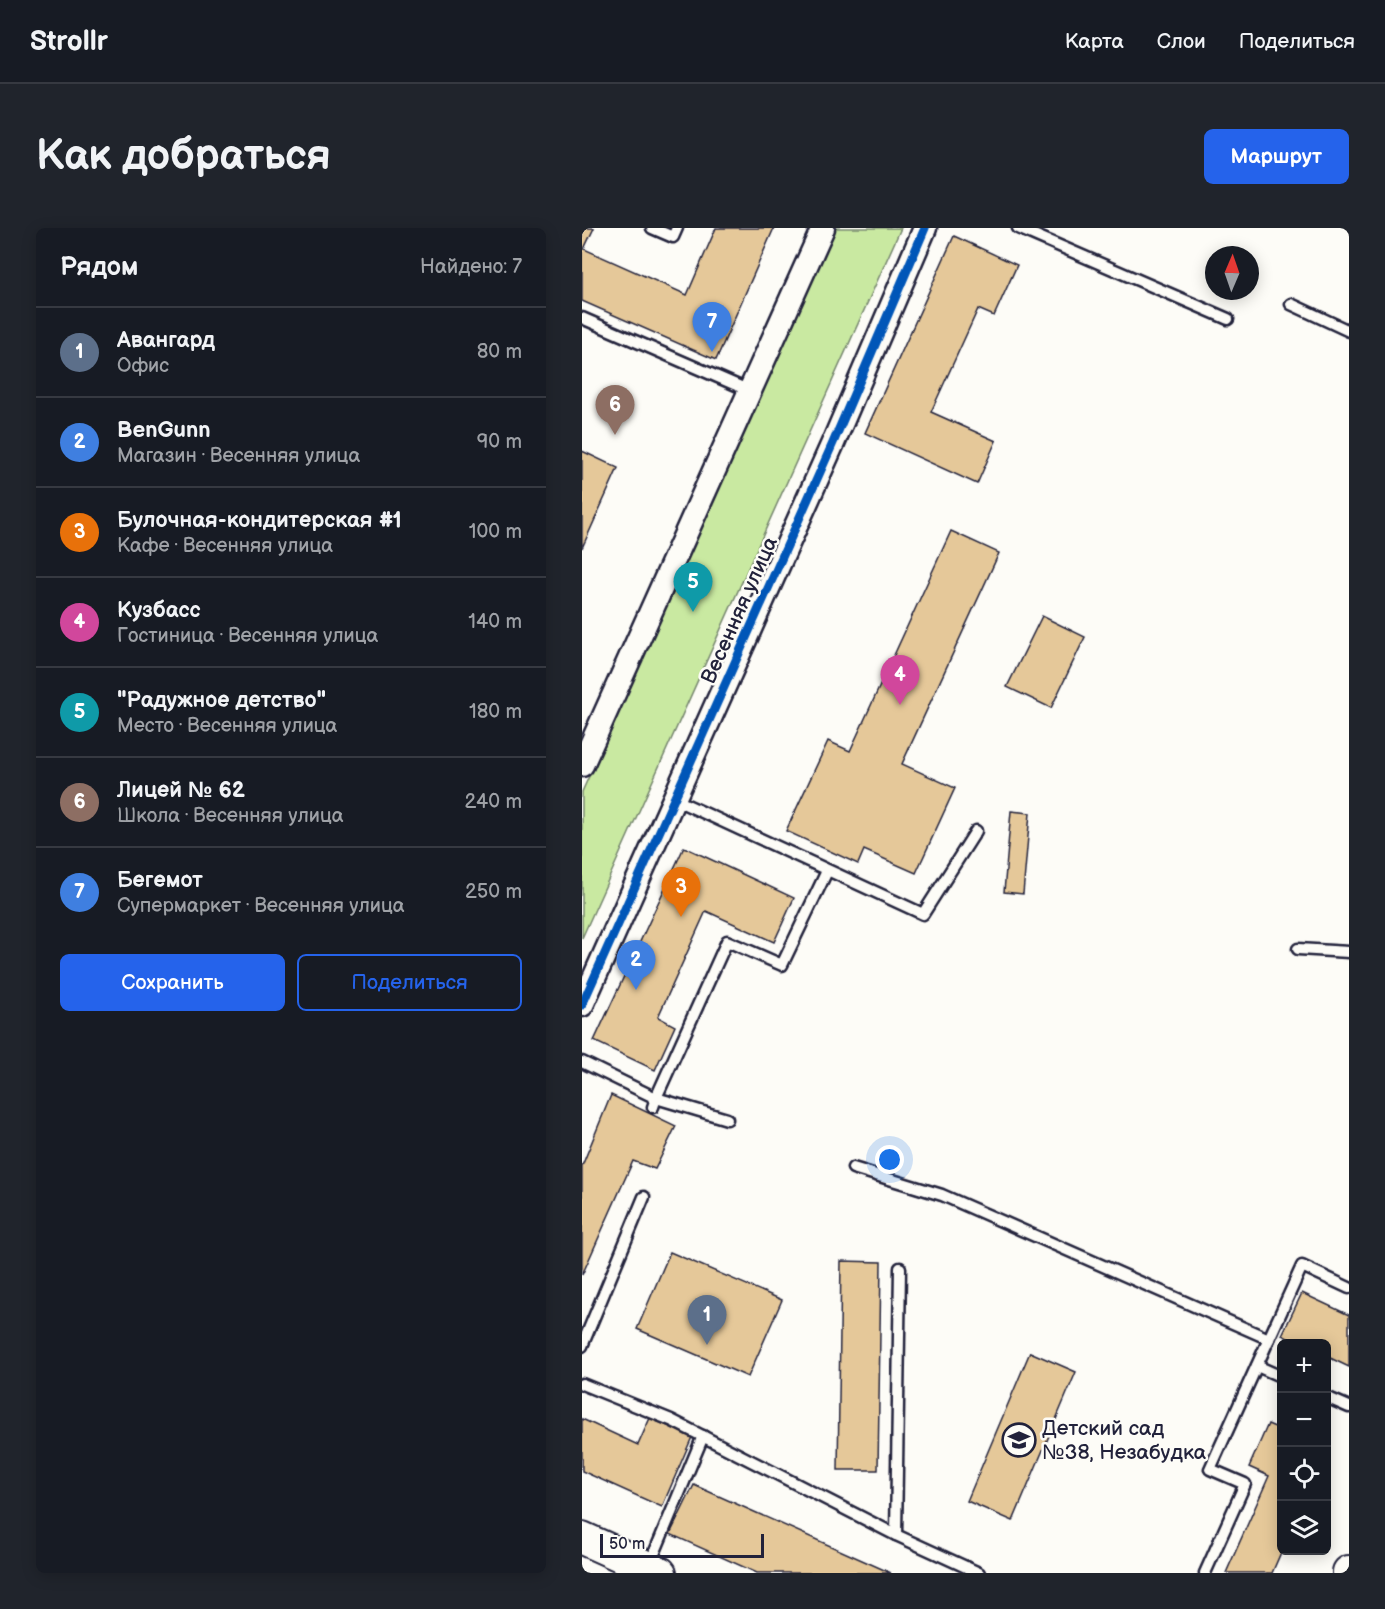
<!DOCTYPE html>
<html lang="ru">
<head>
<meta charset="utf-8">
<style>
  body { margin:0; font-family:"Balsamiq Sans",sans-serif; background:#20242c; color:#f1f3f6 }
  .controls { position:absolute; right:18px; bottom:18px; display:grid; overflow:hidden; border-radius:9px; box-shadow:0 3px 15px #0003 }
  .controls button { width:54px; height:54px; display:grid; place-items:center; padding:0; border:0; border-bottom:2px solid #363941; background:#171b24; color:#f1f3f6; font:30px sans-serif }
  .compass { position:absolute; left:623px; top:18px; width:54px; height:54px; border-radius:50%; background:#171b24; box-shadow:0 3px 15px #0003; rotate:2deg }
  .scale { position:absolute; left:18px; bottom:15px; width:164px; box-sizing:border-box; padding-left:6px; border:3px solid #22223b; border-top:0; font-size:16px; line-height:21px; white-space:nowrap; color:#22223b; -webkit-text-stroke:4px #fdfcf7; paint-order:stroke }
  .you { position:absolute; left:308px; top:932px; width:21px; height:21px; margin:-15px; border:4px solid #fff; border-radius:50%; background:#1a73e8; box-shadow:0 0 0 9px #1a73e833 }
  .badge { display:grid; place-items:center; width:39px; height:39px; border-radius:50%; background:#2563eb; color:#fff; font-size:20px; font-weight:700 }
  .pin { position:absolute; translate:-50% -50px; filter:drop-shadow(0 2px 3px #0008) }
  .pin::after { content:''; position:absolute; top:32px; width:21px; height:18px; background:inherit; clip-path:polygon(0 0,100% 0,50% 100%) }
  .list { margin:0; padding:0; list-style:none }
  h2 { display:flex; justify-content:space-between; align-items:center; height:78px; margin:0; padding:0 24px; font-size:26px }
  h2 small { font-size:20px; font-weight:400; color:#9ea1a6 }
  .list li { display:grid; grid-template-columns:39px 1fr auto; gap:18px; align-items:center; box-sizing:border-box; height:90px; padding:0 24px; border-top:2px solid #363941 }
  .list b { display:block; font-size:22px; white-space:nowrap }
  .list p { margin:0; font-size:20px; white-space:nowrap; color:#9ea1a6 }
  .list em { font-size:20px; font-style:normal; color:#9ea1a6 }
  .actions { display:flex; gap:12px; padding:18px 24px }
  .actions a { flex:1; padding:14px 0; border:2px solid #2563eb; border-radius:9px; text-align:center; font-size:21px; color:#2563eb }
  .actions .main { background:#2563eb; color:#fff }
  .icon { flex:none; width:33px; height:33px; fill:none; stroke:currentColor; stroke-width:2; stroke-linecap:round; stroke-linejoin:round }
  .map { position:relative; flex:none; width:767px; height:1345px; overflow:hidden; border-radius:9px }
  header { display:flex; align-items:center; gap:36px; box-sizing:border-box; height:84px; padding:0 30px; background:#171b24; border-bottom:2px solid #363941 }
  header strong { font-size:28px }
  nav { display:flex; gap:33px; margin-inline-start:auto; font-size:21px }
  .intro { display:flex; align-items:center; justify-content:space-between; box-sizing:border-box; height:144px; padding:0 36px }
  h1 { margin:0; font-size:42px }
  .button { padding:15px 27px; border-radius:9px; background:#2563eb; color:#fff; font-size:21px; font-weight:700 }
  main { display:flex; gap:36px; padding:0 36px }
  aside { flex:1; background:#171b24; border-radius:9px; box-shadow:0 3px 15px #0003 }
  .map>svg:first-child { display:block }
</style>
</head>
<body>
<header>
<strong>Strollr</strong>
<nav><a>Карта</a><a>Слои</a><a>Поделиться</a></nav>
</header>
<div class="intro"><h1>Как добраться</h1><a class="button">Маршрут</a></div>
<main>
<aside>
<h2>Рядом<small>Найдено: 7</small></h2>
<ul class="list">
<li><span class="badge" style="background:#5c6f8a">1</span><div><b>Авангард</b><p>Офис</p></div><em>80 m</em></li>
<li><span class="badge" style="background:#3f7fe0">2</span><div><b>BenGunn</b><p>Магазин · Весенняя улица</p></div><em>90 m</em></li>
<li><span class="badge" style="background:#e8710a">3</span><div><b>Булочная-кондитерская #1</b><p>Кафе · Весенняя улица</p></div><em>100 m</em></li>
<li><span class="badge" style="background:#d1479c">4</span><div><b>Кузбасс</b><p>Гостиница · Весенняя улица</p></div><em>140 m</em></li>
<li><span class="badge" style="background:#0f9aa8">5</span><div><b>&quot;Радужное детство&quot;</b><p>Место · Весенняя улица</p></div><em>180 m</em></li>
<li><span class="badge" style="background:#8d6e63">6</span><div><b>Лицей № 62</b><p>Школа · Весенняя улица</p></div><em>240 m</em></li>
<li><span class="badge" style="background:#3f7fe0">7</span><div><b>Бегемот</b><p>Супермаркет · Весенняя улица</p></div><em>250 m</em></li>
</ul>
<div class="actions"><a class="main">Сохранить</a><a>Поделиться</a></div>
</aside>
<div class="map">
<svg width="767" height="1345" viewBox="0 0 767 1345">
  <rect width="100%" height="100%" fill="#fdfcf7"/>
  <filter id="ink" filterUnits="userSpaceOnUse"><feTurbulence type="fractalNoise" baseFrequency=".0167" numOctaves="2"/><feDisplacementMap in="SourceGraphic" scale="12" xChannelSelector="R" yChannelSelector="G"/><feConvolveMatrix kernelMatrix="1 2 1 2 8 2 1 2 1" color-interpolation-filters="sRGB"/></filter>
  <g filter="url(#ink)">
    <path fill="#c9e9a1" stroke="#76866e" stroke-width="1.5" d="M 252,0 L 319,0 L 0,710 L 0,564 Z"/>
    <g fill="#e5c899" stroke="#22223b" stroke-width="1.5">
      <path d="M 0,0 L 12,0 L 2,21 L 105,67 L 134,0 L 192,0 L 134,132 L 0,73 Z"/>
      <path d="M 372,8 L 435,37 L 412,88 L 396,81 L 349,184 L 414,213 L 395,256 L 283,205 Z"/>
      <path d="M 0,223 L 36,240 L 0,320 Z"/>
      <path d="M 369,303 L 417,325 L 320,536 L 373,560 L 334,645 L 282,622 L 276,636 L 204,603 L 246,513 L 268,523 Z"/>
      <path d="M 460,388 L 503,409 L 469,480 L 425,459 Z"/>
      <path d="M 429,583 L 448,585 L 441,666 L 422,664 Z"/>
      <path d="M 102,619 L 212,670 L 192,714 L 124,683 L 76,789 L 93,798 L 73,842 L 12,813 Z"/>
      <path d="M 29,867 L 94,898 L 73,941 L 51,933 L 0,1047 L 0,938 Z"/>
      <path d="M 88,1024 L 200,1072 L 166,1149 L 55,1101 Z"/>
      <path d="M 259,1033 L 299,1034 L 296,1242 L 256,1242 Z"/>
      <path d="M 720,1065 L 767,1087 L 767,1139 L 744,1128 L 744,1116 L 717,1116 L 700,1107 Z"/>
      <path d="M 448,1124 L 494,1144 L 431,1293 L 385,1273 Z"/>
      <path d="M 68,1190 L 110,1209 L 80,1279 L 0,1243 L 0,1191 L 56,1217 Z"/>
      <path d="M 686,1196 L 700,1202 L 700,1322 L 690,1345 L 644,1345 L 687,1248 L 667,1239 Z"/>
      <path d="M 112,1257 L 309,1345 L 175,1345 L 88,1306 Z"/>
    </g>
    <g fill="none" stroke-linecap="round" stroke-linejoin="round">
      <defs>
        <g id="lane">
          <path d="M 70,0 L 91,9 L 95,0"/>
          <path d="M 436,0 L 646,91"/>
          <path d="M 709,76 L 767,103"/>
          <path d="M 0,90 L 168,163"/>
          <path d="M 92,571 L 341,686 L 394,603"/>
          <path d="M 716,721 L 767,724"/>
          <path d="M 0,834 L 74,870 L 145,891"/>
          <path d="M 71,879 L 74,870 L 145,713 L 200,737 L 245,643"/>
          <path d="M 271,940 L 360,967 L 687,1111"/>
          <path d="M 0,1118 L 62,969"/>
          <path d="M 675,1138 L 700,1149"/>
          <path d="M 0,1156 L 89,1192 L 314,1307 L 397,1345"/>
          <path d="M 744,1169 L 767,1179"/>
          <path d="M 314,1307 L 318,1040"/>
          <path d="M 67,1338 L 121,1208"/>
          <path d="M 623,1345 L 663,1256 L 628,1241 L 720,1038 L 767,1060"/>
        </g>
        <g id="street">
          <path d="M 0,537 L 241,0"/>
          <path d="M 0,777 L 251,215 L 343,0"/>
        </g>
        <g id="secondary">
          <path d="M 0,1310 L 78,1345"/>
          <path d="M 767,1345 L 767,1344"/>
        </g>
      </defs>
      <use href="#lane" stroke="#22223b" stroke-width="15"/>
      <use href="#street" stroke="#22223b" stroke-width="27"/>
      <use href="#secondary" stroke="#22223b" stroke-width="36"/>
      <use href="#lane" stroke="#fdfcf7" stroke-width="10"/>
      <use href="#street" stroke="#fdfcf7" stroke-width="22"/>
      <use href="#secondary" stroke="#fdfcf7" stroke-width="32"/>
      <defs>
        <path id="cycleway" d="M 0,777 L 251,215 L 343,0"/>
      </defs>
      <use href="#cycleway" stroke="#fdfcf7" stroke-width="13"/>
      <use href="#cycleway" stroke="#0057b8" stroke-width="9"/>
    </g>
  </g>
  <defs>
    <symbol id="school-ring" viewBox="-11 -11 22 22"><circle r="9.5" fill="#fdfcf7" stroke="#22223b" stroke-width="1.5"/><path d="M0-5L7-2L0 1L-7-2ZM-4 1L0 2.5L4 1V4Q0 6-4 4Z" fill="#22223b"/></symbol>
  </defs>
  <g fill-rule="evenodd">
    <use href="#school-ring" x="418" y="1193" width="38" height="38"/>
  </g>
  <g text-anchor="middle" stroke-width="5" stroke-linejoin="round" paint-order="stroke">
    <g font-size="21" fill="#22223b" stroke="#fdfcf7">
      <text transform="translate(157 382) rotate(-66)" y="7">Весенняя улица</text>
    </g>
    <g font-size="21" fill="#22223b" stroke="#fdfcf7" text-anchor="start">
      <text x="460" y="1207">Детский сад<tspan x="460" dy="24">№38, Незабудка</tspan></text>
    </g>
  </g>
</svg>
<div class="controls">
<button>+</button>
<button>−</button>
<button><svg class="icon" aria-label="locate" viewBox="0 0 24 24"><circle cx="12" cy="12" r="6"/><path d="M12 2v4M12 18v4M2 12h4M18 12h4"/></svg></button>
<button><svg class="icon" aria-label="layers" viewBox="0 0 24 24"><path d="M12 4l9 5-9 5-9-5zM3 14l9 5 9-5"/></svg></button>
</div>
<svg class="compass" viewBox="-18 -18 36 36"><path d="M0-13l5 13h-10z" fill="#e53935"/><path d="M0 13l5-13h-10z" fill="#9ea1a6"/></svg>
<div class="scale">50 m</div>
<div class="you"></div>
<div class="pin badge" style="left:125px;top:1117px;background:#5c6f8a">1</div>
<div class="pin badge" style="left:54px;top:762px;background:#3f7fe0">2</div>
<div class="pin badge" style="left:99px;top:689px;background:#e8710a">3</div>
<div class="pin badge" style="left:318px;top:477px;background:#d1479c">4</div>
<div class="pin badge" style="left:111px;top:384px;background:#0f9aa8">5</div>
<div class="pin badge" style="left:33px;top:207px;background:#8d6e63">6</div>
<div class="pin badge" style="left:130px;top:124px;background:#3f7fe0">7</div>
</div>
</main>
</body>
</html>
